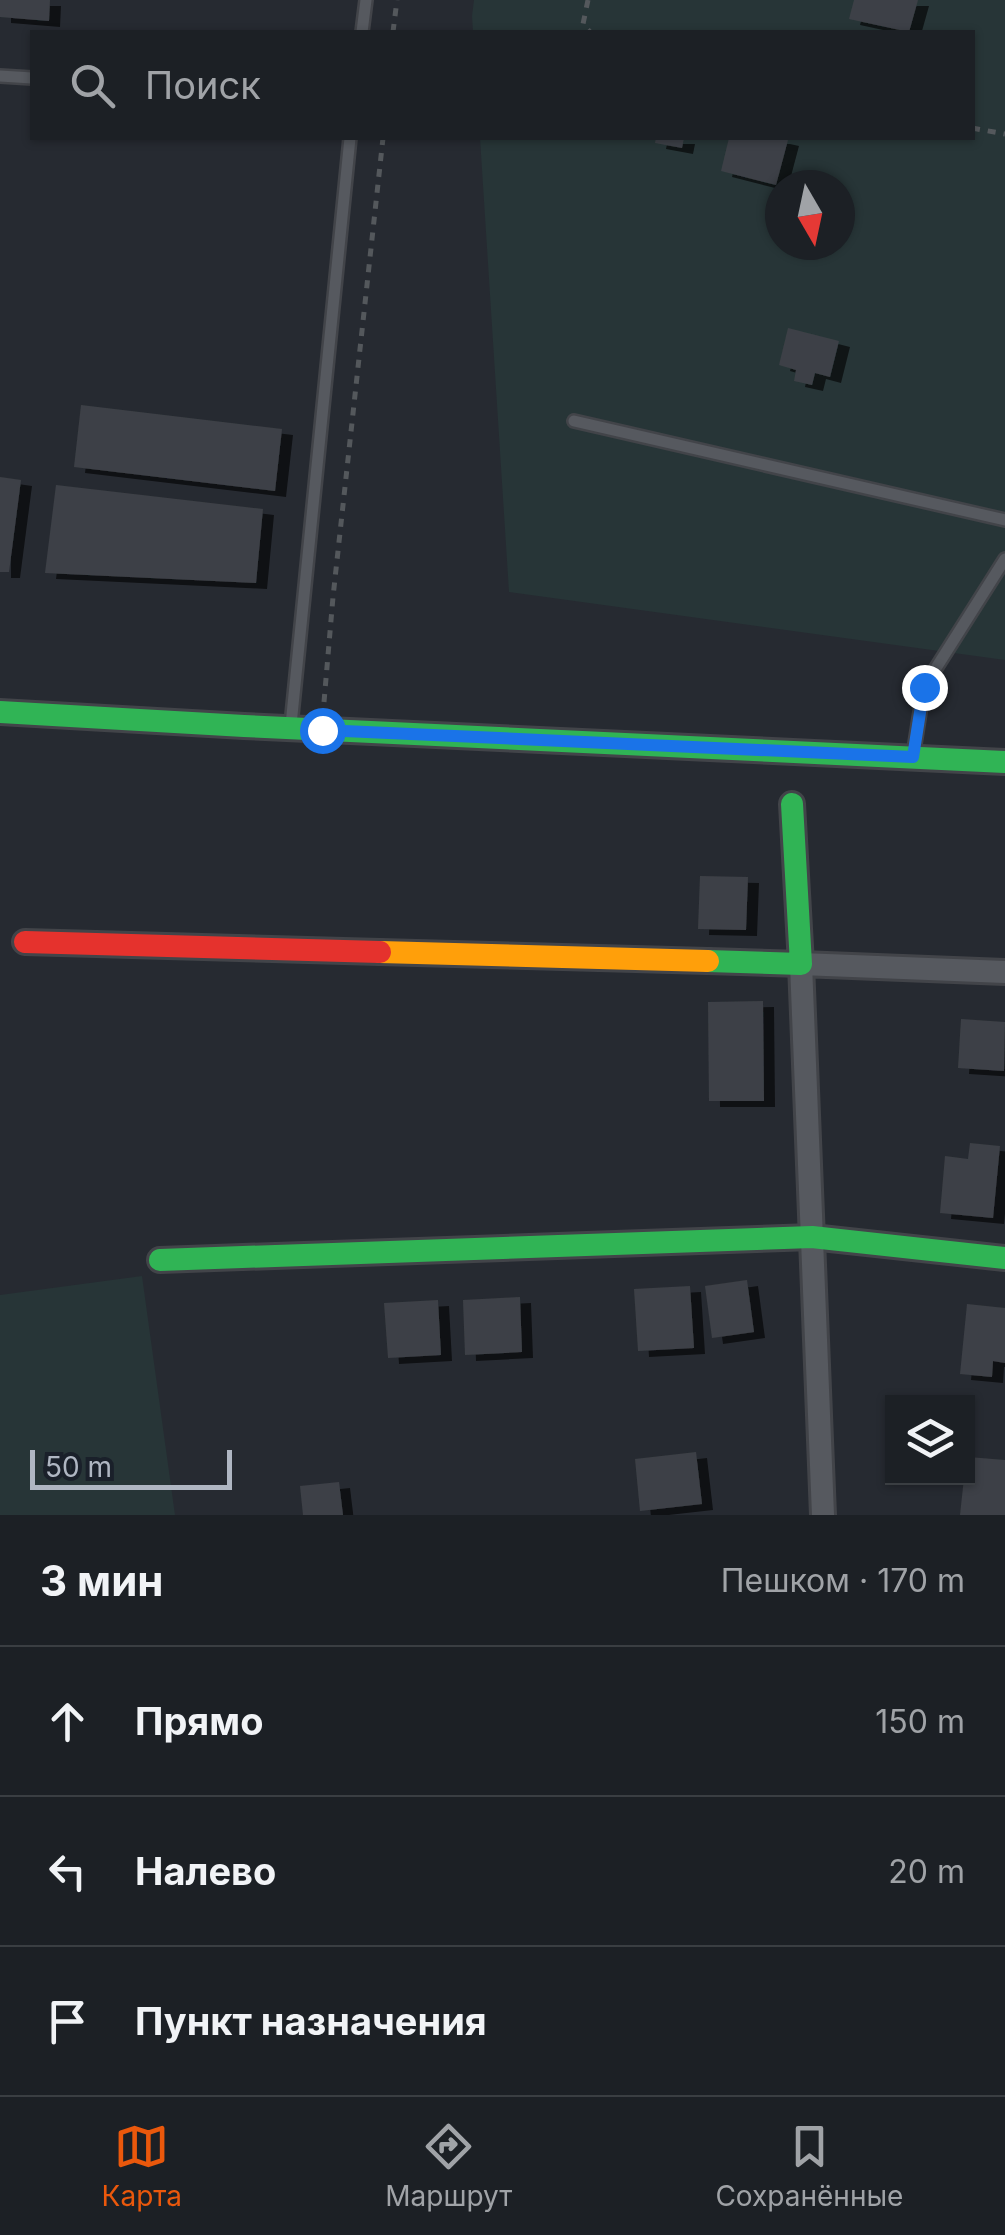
<!DOCTYPE html>
<html lang="ru">
<head>
<meta charset="utf-8">
<style>
  body { margin:0; font-family:Inter,sans-serif; background:#292d32; color:#f1f3f6 }
  .controls { position:absolute; right:30px; bottom:30px; display:grid; overflow:hidden; border-radius:0px; box-shadow:0 2px 8px #0004 }
  .controls button { width:90px; height:90px; display:grid; place-items:center; padding:0; border:0; border-bottom:2px solid #3a3e42; background:#1c2025; color:#f1f3f6; font:50px sans-serif }
  .compass { position:absolute; left:765px; top:170px; width:90px; height:90px; border-radius:50%; background:#1c2025; box-shadow:0 2px 8px #0004; rotate:171deg }
  .scale { position:absolute; left:30px; bottom:25px; width:202px; box-sizing:border-box; padding-left:10px; border:5px solid #afb6c2; border-top:0; font-size:28px; line-height:35px; white-space:nowrap; color:#afb6c2; -webkit-text-stroke:8px #1a202a; paint-order:stroke }
  .stop { position:absolute; width:30px; height:30px; margin:-22px; border:8px solid #1a73e8; border-radius:50%; background:#fff }
  .stop.end { background:#1a73e8; border-color:#fff; box-shadow:0 2px 10px #0008 }
  .list { margin:0; padding:0; list-style:none }
  h2 { display:flex; justify-content:space-between; align-items:center; height:130px; margin:0; padding:0 40px; font-size:42px }
  h2 small { font-size:32px; font-weight:400; color:#a0a3a7 }
  .list li { display:grid; grid-template-columns:65px 1fr auto; gap:30px; align-items:center; box-sizing:border-box; height:150px; padding:0 40px; border-top:2px solid #3a3e42 }
  .list b { display:block; font-size:38px; white-space:nowrap }
  .list em { font-size:32px; font-style:normal; color:#a0a3a7 }
  .icon { flex:none; width:55px; height:55px; fill:none; stroke:currentColor; stroke-width:2; stroke-linecap:round; stroke-linejoin:round }
  .map { position:relative; flex:none; width:1005px; height:1515px; overflow:hidden }
  .search { position:absolute; background:#1c2025; box-shadow:0 2px 8px #0004; left:30px; right:30px; top:30px; height:110px; display:flex; align-items:center; gap:25px; box-sizing:border-box; padding:0 35px; border-radius:0px; color:#a0a3a7; font-size:38px }
  .sheet { height:580px; background:#1c2025 }
  nav { display:flex; justify-content:space-around; align-items:center; box-sizing:border-box; height:140px; border-top:2px solid #3a3e42; background:#1c2025; font-size:28px; color:#a0a3a7 }
  nav a { display:grid; justify-items:center; gap:5px }
  nav .on { color:#ea580c }
  .map>svg:first-child { display:block }
</style>
</head>
<body>
<div class="map">
<svg width="1005" height="1515" viewBox="0 0 1005 1515">
  <defs>
    <filter id="shadow"><feDropShadow dx="11" dy="6" stdDeviation="0" flood-color="#0009"/></filter>
  </defs>
  <rect width="100%" height="100%" fill="#262a31"/>
  <g fill="#273537" fill-rule="evenodd">
    <path d="M 474,0 L 1005,0 L 1005,660 L 509,592 L 480,138 L 972,138 L 972,32 L 473,32 L 472,16 ZM 780,185 L 840,185 L 840,245 L 780,245 Z"/>
    <path d="M 142,1276 L 175,1515 L 0,1515 L 0,1295 Z"/>
  </g>
  <g fill="#3d4046" filter="url(#shadow)">
    <path d="M 0,0 L 50,0 L 49,21 L 0,17 Z"/>
    <path d="M 854,0 L 918,0 L 909,32 L 849,19 Z"/>
    <path d="M 656,138 L 684,138 L 682,148 L 655,143 Z"/>
    <path d="M 729,138 L 779,138 L 788,140 L 776,185 L 721,171 Z"/>
    <path d="M 788,328 L 839,341 L 830,377 L 815,373 L 812,385 L 794,381 L 796,370 L 779,365 Z"/>
    <path d="M 81,405 L 282,429 L 275,491 L 74,467 Z"/>
    <path d="M 0,477 L 21,480 L 9,572 L 0,572 Z"/>
    <path d="M 56,485 L 263,509 L 256,583 L 45,573 Z"/>
    <path d="M 700,876 L 748,877 L 746,930 L 698,929 Z"/>
    <path d="M 763,1001 L 764,1101 L 709,1101 L 708,1002 Z"/>
    <path d="M 961,1019 L 1005,1022 L 1004,1071 L 958,1068 Z"/>
    <path d="M 970,1143 L 1000,1146 L 993,1218 L 940,1213 L 945,1156 L 968,1159 Z"/>
    <path d="M 747,1280 L 754,1332 L 712,1338 L 705,1286 Z"/>
    <path d="M 690,1286 L 694,1348 L 638,1351 L 634,1289 Z"/>
    <path d="M 520,1297 L 522,1352 L 465,1355 L 463,1300 Z"/>
    <path d="M 438,1300 L 441,1355 L 388,1358 L 384,1303 Z"/>
    <path d="M 967,1304 L 1005,1308 L 1005,1363 L 993,1361 L 992,1377 L 960,1374 Z"/>
    <path d="M 696,1452 L 702,1504 L 640,1511 L 635,1459 Z"/>
    <path d="M 968,1457 L 1005,1460 L 1005,1515 L 960,1515 L 964,1478 L 968,1478 Z"/>
    <path d="M 339,1482 L 343,1515 L 303,1515 L 300,1486 Z"/>
  </g>
  <g fill="none" stroke-linecap="round" stroke-linejoin="round">
    <defs>
      <g id="lane">
        <path d="M 362,32 L 366,0"/>
        <path d="M 0,76 L 32,78"/>
        <path d="M 574,421 L 1005,520"/>
        <path d="M 291,725 L 350,138"/>
        <path d="M 913,756 L 924,687 L 1005,559"/>
      </g>
      <path id="street" d="M 823,1515 L 801,964 L 1005,972"/>
      <g id="fast">
        <path d="M 0,712 L 244,726 L 1005,762"/>
        <path d="M 708,961 L 801,964 L 792,804"/>
        <path d="M 160,1260 L 812,1237 L 1005,1258"/>
      </g>
      <path id="slow" d="M 380,952 L 708,961"/>
      <path id="jam" d="M 25,942 L 380,952"/>
    </defs>
    <use href="#lane" stroke="#424449" stroke-width="16"/>
    <use href="#street" stroke="#424449" stroke-width="28"/>
    <use href="#fast" stroke="#424449" stroke-width="28"/>
    <use href="#slow" stroke="#424449" stroke-width="28"/>
    <use href="#jam" stroke="#424449" stroke-width="28"/>
    <g stroke="#54585c" stroke-width="5" stroke-dasharray="8 8" stroke-linecap="butt">
      <path d="M 588,0 L 583,24 L 590,32"/>
      <path d="M 393,32 L 397,0"/>
      <path d="M 972,128 L 1005,134"/>
      <path d="M 324,702 L 333,597 L 383,138"/>
    </g>
    <use href="#lane" stroke="#56595f" stroke-width="11"/>
    <use href="#street" stroke="#56595f" stroke-width="22"/>
    <use href="#fast" stroke="#30b455" stroke-width="22"/>
    <use href="#slow" stroke="#ff9f0a" stroke-width="22"/>
    <use href="#jam" stroke="#e5322d" stroke-width="22"/>
  </g>
  <g fill="none" stroke-linecap="round" stroke-linejoin="round">
    <path stroke="#1a73e8" stroke-width="12" d="M 322,730 L 913,757 L 924,687"/>
  </g>
</svg>
<div class="controls">
<button><svg class="icon" aria-label="layers" viewBox="0 0 24 24"><path d="M12 4l9 5-9 5-9-5zM3 14l9 5 9-5"/></svg></button>
</div>
<svg class="compass" viewBox="-18 -18 36 36"><path d="M0-13l5 13h-10z" fill="#e53935"/><path d="M0 13l5-13h-10z" fill="#a0a3a7"/></svg>
<div class="scale">50 m</div>
<div class="stop" style="left:322px;top:730px"></div>
<div class="stop end" style="left:924px;top:687px"></div>
<div class="search"><svg class="icon" aria-label="search" viewBox="0 0 24 24"><circle cx="10" cy="10" r="6"/><path d="M15 15l6 6"/></svg>Поиск</div>
</div>
<section class="sheet">
<h2>3 мин<small>Пешком · 170 m</small></h2>
<ul class="list">
<li><svg class="icon" aria-label="ahead" viewBox="0 0 24 24"><path d="M12 20V5M6 11l6-6 6 6"/></svg><div><b>Прямо</b></div><em>150 m</em></li>
<li><svg class="icon" aria-label="left" viewBox="0 0 24 24"><path d="M17 20v-9H6M10 6l-5 5 5 5"/></svg><div><b>Налево</b></div><em>20 m</em></li>
<li><svg class="icon" aria-label="arrive" viewBox="0 0 24 24"><path d="M6 21V4h12l-3 4 3 4H6"/></svg><div><b>Пункт назначения</b></div></li>
</ul>
</section>
<nav>
<a class="on"><svg class="icon" aria-label="map" viewBox="0 0 24 24"><path d="M3 6l6-2 6 2 6-2v14l-6 2-6-2-6 2zM9 4v14M15 6v14"/></svg>Карта</a>
<a><svg class="icon" aria-label="directions" viewBox="0 0 24 24"><path d="M12 3l9 9-9 9-9-9zM9 14v-3h6M13 9l2 2-2 2"/></svg>Маршрут</a>
<a><svg class="icon" aria-label="saved" viewBox="0 0 24 24"><path d="M7 4h10v16l-5-4-5 4z"/></svg>Сохранённые</a>
</nav>
</body>
</html>
